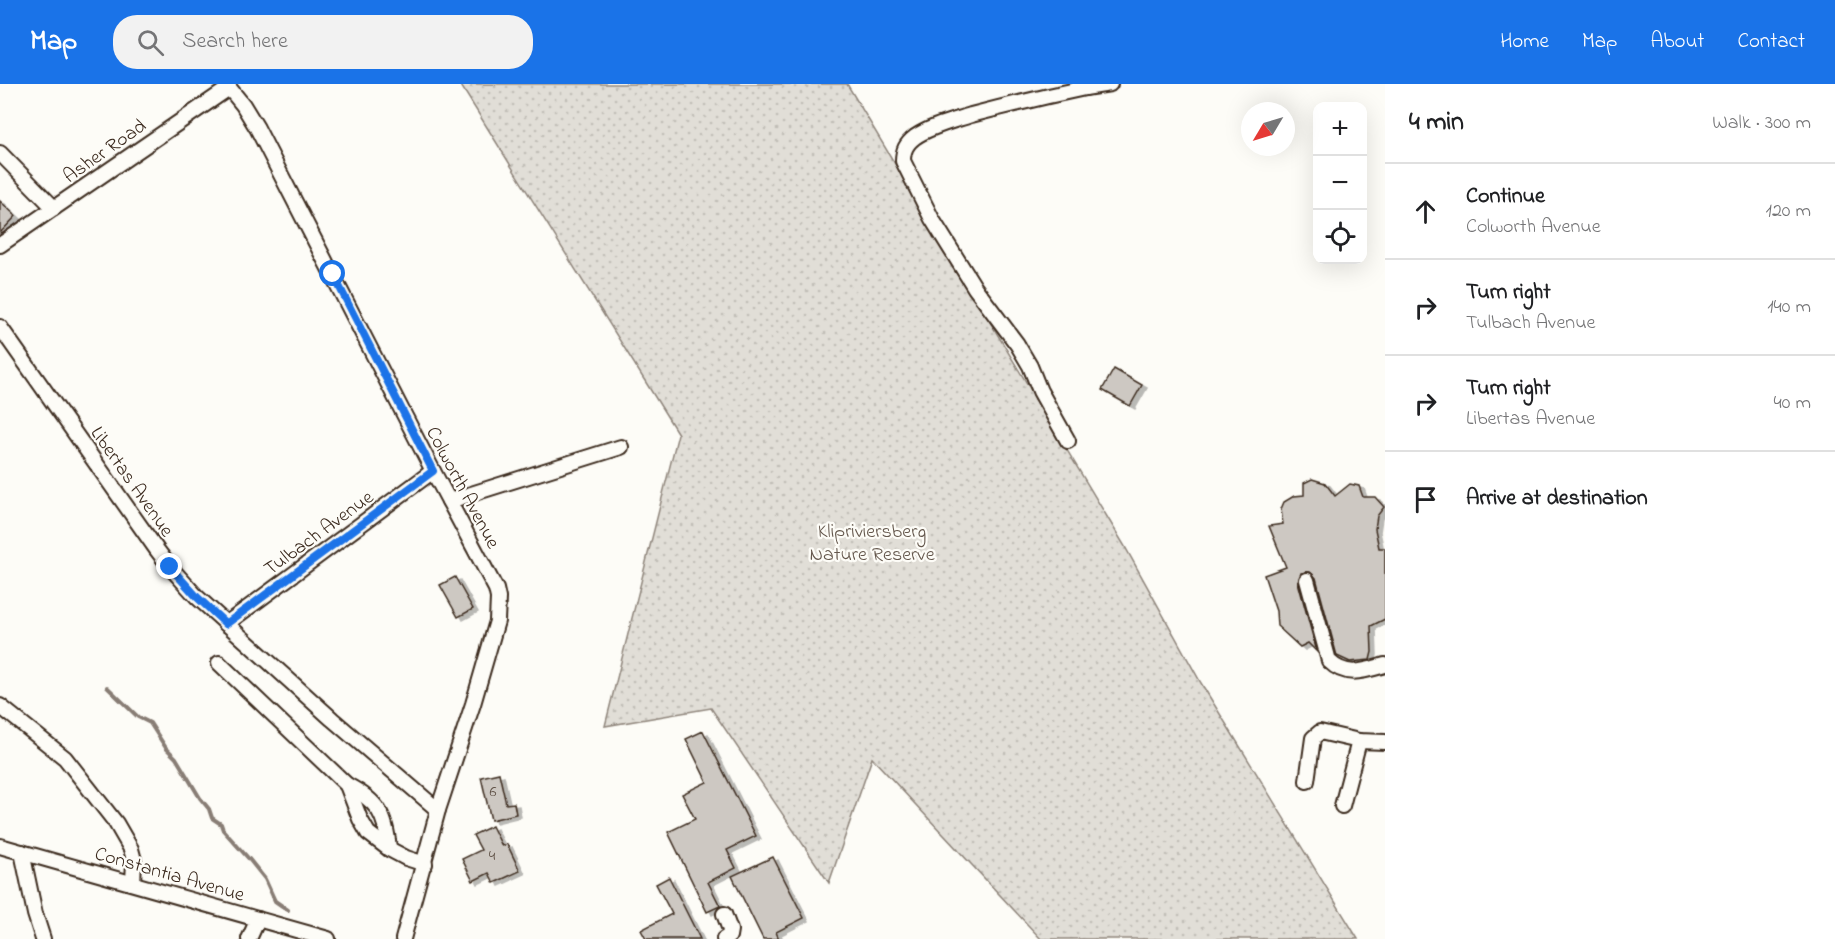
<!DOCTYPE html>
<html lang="en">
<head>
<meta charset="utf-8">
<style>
  body { margin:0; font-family:"Indie Flower",sans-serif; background:#f2f2f2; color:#202124 }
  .controls { position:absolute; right:18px; top:18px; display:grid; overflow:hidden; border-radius:12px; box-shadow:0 6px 24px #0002 }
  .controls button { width:54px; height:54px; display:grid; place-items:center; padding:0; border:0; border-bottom:2px solid #e0e0e0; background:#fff; color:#202124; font:30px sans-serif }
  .compass { position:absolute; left:1241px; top:18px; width:54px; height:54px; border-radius:50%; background:#fff; box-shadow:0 6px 24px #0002; rotate:232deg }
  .stop { position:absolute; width:18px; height:18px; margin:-14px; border:4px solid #1a73e8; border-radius:50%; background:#fff }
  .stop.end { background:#1a73e8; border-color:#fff; box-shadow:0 2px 6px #0008 }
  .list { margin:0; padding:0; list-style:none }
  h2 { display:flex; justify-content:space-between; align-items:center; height:78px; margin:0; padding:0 24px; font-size:26px }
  h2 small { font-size:20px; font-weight:400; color:#757577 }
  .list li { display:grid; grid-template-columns:39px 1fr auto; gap:18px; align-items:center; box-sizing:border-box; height:96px; padding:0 24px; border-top:2px solid #e0e0e0 }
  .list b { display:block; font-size:22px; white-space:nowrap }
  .list p { margin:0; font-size:20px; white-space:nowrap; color:#757577 }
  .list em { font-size:20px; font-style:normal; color:#757577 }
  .icon { flex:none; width:33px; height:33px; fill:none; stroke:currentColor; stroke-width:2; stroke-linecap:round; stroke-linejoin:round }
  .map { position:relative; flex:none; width:1385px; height:855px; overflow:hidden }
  header { display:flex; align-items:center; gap:36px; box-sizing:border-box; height:84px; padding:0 30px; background:#1a73e8; color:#fff }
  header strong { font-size:28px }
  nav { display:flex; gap:33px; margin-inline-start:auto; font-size:21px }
  .search { width:420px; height:54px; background:#f2f2f2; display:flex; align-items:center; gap:15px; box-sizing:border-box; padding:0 21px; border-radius:24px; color:#757577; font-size:22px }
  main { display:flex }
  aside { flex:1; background:#fff }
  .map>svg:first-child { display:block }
</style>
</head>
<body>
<header>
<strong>Map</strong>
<div class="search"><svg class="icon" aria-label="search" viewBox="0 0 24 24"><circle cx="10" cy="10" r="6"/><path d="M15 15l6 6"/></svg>Search here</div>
<nav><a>Home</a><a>Map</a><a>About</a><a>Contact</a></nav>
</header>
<main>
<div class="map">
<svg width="1385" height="855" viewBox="0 0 1385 855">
  <defs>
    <pattern id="park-dots" width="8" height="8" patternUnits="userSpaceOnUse" patternTransform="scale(1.5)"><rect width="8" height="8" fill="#e1ded7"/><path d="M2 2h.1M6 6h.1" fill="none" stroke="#c2bfb8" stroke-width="1.8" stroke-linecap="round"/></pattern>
    <filter id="shadow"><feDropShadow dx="5" dy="3" stdDeviation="0" flood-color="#0004"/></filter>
  </defs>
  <rect width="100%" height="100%" fill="#fdfcf7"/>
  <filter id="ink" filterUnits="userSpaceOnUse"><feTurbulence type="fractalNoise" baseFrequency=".0167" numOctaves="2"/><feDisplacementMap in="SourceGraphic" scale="12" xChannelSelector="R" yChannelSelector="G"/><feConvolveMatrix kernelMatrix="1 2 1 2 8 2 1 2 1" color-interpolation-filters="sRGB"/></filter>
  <g filter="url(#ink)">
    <path fill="url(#park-dots)" stroke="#8e847a" stroke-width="1.5" d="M 460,0 L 847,0 L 1124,461 L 1201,599 L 1358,855 L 1041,855 L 872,674 L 829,799 L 711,624 L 605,642 L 678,350 Z"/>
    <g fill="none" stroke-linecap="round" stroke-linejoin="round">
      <path stroke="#887d74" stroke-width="4" d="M 107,603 L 138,633 L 150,639 L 166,664 L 176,674 L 200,714 L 209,725 L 212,734 L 221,740 L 223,746 L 249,775 L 265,795 L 275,817 L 288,826"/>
    </g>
    <g fill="#cdc8c2" stroke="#3b2a1e" stroke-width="1.5" filter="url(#shadow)">
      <path d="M 0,117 L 16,132 L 0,149 Z"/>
      <path d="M 1114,285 L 1142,301 L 1130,322 L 1102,306 Z"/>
      <path d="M 1312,395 L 1325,399 L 1335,412 L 1350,400 L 1359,402 L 1363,413 L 1375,413 L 1384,423 L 1377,432 L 1375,445 L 1379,464 L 1385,464 L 1385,535 L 1371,542 L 1372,568 L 1370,576 L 1350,578 L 1337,572 L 1316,494 L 1310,488 L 1301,489 L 1298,498 L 1317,568 L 1308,559 L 1300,563 L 1277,542 L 1276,527 L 1264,491 L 1286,483 L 1269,442 L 1283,440 L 1281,425 L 1284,418 L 1294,412 L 1304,411 L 1304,399 Z"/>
      <path d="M 455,493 L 473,525 L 458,533 L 440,501 Z"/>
      <path d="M 703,647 L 756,752 L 727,766 L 736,784 L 708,798 L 720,822 L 707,828 L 668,748 L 695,735 L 682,710 L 707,698 L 686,655 Z"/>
      <path d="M 499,689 L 506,720 L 514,719 L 516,730 L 491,736 L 481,693 Z"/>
      <path d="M 492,742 L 502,762 L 507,760 L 520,787 L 494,799 L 489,789 L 473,797 L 462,775 L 481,766 L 473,751 Z"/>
      <path d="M 773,773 L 804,834 L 776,848 L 779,855 L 763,855 L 732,792 Z"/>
      <path d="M 669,793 L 700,855 L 646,855 L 641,846 L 672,830 L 656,800 Z"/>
    </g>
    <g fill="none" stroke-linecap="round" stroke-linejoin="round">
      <defs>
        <g id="minor">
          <path d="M 226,0 L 243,21 L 257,44 L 433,387 L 496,505 L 498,514 L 497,537 L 473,620 L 438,726 L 403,855"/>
          <path d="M 1079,0 L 1085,4 L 1110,0"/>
          <path d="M 0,69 L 54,124"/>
          <path d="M 0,161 L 229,4"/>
          <path d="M 0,243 L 157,466 L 170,483 L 197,513 L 332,635 L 438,726"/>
          <path d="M 1068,357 L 1040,307 L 1030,282 L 1017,260 L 975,204 L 932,135 L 903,77 C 903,66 906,60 915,53 C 931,42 953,37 971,31 C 1009,21 1047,12 1085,4"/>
          <path d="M 449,417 L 621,363"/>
          <path d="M 1307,496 L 1329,577 C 1346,594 1364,587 1385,581"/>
          <path d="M 226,540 L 433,387"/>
          <path d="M 219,579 L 347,701 L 360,735 L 368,749 L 389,765 L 406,774 L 425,780"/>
          <path d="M 0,622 L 65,674 L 116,739 L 131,765 L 134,776 L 133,799"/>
          <path d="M 1307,697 L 1313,654 L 1320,648 L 1359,657 L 1385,658"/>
          <path d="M 347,701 C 378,717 386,731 389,765"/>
          <path d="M 1342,722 L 1359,657"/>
          <path d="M 0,762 L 328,855"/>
          <path d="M 22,768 L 35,830 L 43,855"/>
          <path d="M 724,830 L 730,846 L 729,852 L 724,855"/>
          <path d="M 249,855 L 258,835"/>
        </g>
      </defs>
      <use href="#minor" stroke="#3b2a1e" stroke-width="18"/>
      <use href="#minor" stroke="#fdfcf7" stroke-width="14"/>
    </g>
  </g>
  <g fill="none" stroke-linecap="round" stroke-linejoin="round" filter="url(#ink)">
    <path stroke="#1a73e8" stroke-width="8" d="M 170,483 L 197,513 L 226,540 L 433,387 L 333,190"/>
  </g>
  <g text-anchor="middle" stroke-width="4.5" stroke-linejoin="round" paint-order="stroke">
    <g font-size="16" fill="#605247">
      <text x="493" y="712">6</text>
      <text x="492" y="776">4</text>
    </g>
    <g font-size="20" fill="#3b2a1e" stroke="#fdfcf7">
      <text transform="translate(104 66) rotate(-35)" y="7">Asher Road</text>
      <text transform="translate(133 397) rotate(55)" y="7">Libertas Avenue</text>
      <text transform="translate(464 403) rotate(62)" y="7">Colworth Avenue</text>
      <text transform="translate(318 448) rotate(-36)" y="7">Tulbach Avenue</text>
      <text transform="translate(170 789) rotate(16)" y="7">Constantia Avenue</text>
    </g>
    <g font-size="20" fill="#64574c" stroke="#fdfcf7">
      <text x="872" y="453">Klipriviersberg<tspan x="872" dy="23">Nature Reserve</tspan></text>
    </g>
  </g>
</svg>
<div class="controls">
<button>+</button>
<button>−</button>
<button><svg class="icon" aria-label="locate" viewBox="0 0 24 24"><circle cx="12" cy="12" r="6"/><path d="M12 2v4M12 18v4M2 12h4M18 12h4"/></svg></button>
</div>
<svg class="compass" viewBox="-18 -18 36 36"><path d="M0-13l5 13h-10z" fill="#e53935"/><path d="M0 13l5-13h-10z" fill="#757577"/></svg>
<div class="stop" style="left:333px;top:190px"></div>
<div class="stop end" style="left:170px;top:483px"></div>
</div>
<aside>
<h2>4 min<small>Walk · 300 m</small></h2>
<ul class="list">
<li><svg class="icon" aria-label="ahead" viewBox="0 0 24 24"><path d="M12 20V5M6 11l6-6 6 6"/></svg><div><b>Continue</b><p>Colworth Avenue</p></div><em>120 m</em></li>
<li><svg class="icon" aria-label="right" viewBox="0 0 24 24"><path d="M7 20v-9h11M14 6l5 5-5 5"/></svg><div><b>Turn right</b><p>Tulbach Avenue</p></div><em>140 m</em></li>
<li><svg class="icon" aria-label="right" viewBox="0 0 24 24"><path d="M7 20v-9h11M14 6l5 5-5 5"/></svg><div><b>Turn right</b><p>Libertas Avenue</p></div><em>40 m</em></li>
<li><svg class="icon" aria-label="arrive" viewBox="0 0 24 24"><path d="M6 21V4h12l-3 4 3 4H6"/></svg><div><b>Arrive at destination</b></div></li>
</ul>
</aside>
</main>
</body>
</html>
